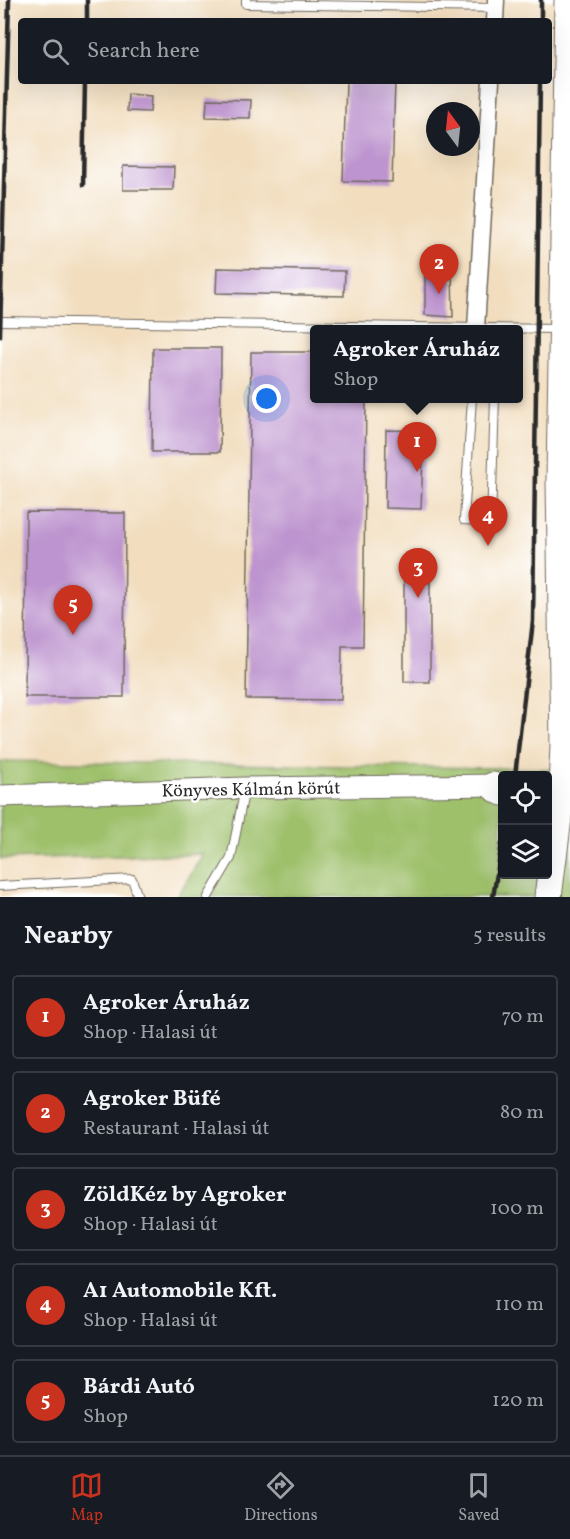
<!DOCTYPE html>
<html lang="en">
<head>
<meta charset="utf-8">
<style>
  body { margin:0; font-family:Vollkorn,serif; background:#242831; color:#f1f3f6 }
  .controls { position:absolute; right:18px; bottom:18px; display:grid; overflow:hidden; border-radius:6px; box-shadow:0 6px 24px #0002 }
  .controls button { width:54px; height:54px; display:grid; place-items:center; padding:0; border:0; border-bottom:2px solid #363941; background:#171b24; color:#f1f3f6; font:30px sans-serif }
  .compass { position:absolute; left:426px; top:102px; width:54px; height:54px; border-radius:50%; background:#171b24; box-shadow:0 6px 24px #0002; rotate:345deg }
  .you { position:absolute; left:267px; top:399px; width:21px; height:21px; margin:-15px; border:4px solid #fff; border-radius:50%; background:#1a73e8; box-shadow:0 0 0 9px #1a73e833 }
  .badge { display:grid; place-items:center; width:39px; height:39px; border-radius:50%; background:#c8321e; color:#fff; font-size:20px; font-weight:700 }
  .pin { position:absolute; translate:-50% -50px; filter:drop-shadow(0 2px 3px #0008) }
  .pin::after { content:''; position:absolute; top:32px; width:21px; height:18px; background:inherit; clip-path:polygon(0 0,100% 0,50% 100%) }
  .popup { position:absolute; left:310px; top:325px; width:213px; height:78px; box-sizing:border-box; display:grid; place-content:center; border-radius:6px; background:#171b24; filter:drop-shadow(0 2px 4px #0005); font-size:20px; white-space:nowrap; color:#9ea1a6 }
  .popup b { font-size:22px; color:#f1f3f6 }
  .popup::after { content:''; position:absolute; left:50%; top:100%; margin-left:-12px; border:12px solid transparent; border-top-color:#171b24 }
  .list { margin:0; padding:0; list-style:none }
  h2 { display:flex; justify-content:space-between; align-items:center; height:78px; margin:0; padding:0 24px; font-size:26px }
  h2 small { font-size:20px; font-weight:400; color:#9ea1a6 }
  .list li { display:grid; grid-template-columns:39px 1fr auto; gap:18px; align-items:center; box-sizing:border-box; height:84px; margin:0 12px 12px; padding:0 12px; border:2px solid #363941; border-radius:6px }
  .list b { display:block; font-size:22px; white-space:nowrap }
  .list p { margin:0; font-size:20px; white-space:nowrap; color:#9ea1a6 }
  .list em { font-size:20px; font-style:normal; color:#9ea1a6 }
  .icon { flex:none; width:33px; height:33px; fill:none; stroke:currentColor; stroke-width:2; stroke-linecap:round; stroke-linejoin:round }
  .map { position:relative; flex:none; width:570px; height:897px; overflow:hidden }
  .search { position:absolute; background:#171b24; box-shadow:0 6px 24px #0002; left:18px; right:18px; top:18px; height:66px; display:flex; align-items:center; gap:15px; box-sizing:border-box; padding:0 21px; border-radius:6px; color:#9ea1a6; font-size:22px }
  .sheet { height:558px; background:#171b24 }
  nav { display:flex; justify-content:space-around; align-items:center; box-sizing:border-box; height:84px; border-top:2px solid #363941; background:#171b24; font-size:16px; color:#9ea1a6 }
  nav a { display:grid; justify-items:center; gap:3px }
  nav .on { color:#c8321e }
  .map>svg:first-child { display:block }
</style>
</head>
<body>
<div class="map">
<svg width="570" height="897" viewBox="0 0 570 897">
  <rect width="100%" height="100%" fill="#fff"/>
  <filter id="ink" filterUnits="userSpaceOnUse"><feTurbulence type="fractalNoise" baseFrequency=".0167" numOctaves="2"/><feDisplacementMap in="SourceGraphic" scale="12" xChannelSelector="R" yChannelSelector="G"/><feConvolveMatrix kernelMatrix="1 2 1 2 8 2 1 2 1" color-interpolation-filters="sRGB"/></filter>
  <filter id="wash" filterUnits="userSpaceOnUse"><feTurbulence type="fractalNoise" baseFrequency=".008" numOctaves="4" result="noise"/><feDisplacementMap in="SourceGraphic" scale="24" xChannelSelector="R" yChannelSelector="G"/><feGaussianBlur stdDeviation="1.35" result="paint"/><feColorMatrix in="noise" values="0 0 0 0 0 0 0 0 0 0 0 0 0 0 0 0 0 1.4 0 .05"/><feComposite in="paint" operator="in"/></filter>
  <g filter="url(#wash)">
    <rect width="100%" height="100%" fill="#f2debf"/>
    <path fill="#9ec06a" stroke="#64764a" stroke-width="1.5" fill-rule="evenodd" d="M 0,761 L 570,769 L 570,897 L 177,897 L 203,854 L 0,859 ZM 502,776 L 548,776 L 548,874 L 502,874 Z"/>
    <g id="blocks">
      <g fill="#bd94cf">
        <path d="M 346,81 L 395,81 L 392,182 L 343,181 Z"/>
        <path d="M 128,94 L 151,96 L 150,112 L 127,111 Z"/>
        <path d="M 207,99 L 251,100 L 250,118 L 206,117 Z"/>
        <path d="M 123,166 L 174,167 L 173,190 L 123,190 Z"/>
        <path d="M 217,268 L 345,271 L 344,296 L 216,293 Z"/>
        <path d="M 425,273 L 452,273 L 453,317 L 425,315 Z"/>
        <path d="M 153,348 L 221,348 L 220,452 L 152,452 Z"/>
        <path d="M 251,352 L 315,352 L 315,398 L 366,398 L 363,646 L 342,646 L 341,700 L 246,699 Z"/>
        <path d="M 386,430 L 424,431 L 421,509 L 385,508 Z"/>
        <path d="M 26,512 L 125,513 L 124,697 L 25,697 Z"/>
        <rect x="404" y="578" width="26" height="104"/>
      </g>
    </g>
  </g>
  <g filter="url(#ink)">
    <use href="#blocks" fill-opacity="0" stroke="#716a5f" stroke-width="1.5"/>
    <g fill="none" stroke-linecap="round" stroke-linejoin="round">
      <defs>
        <g id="service">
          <path d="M 246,0 L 246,4 L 496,8"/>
          <path d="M 0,321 L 560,329"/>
          <path d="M 472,398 L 464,520 L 491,522 L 495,398"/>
          <path d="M 0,886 L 132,879 L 138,897"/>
          <path d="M 208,897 L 231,858 L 245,788"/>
        </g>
        <g id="minor">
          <path d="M 495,21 L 496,0"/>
          <path d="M 476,328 L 491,81"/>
        </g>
        <path id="tertiary" d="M 0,796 L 245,788 L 502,785"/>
        <g id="primary">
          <path d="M 493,786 L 502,792"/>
          <path d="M 548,897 L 562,786 L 564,746 L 560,480 L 568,0"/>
        </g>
      </defs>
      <use href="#service" stroke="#716a5f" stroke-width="10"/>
      <use href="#minor" stroke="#716a5f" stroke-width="19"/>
      <use href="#tertiary" stroke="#716a5f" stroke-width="23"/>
      <use href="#primary" stroke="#716a5f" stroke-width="29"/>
      <use href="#service" stroke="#fff" stroke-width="8"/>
      <use href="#minor" stroke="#fff" stroke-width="16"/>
      <use href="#tertiary" stroke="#fff" stroke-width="21"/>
      <use href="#primary" stroke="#fff" stroke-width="27"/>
      <g stroke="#2b2b2b" stroke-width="4.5">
        <path d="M 87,21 L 87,0"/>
        <path d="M 541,21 L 541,0"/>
        <path d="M 83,185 L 85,81"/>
        <path d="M 0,336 L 9,0"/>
        <path d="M 515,776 L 533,621 L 540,81"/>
        <path d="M 493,897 L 502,844"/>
      </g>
    </g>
  </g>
  <g text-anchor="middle" stroke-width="5" stroke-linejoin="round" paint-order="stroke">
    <g font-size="18" fill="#2b2b2b" stroke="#fff">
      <text transform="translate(251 789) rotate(-1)" y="6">Könyves Kálmán körút</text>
    </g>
  </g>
</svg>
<div class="controls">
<button><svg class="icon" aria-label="locate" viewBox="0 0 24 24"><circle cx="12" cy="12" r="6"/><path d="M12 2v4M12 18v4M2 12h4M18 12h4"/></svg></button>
<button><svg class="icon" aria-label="layers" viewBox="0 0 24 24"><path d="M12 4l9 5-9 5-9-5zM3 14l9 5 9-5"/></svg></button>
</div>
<svg class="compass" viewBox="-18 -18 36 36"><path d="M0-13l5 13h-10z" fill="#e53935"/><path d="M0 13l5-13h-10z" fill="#9ea1a6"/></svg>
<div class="you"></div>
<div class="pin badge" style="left:417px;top:472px">1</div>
<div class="popup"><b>Agroker Áruház</b>Shop</div>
<div class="pin badge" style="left:439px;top:294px">2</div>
<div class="pin badge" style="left:418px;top:598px">3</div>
<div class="pin badge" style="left:488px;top:546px">4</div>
<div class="pin badge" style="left:73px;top:635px">5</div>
<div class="search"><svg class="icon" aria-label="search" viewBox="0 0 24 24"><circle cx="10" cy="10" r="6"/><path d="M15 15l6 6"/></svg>Search here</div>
</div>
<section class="sheet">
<h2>Nearby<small>5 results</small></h2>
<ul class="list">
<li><span class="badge">1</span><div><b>Agroker Áruház</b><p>Shop · Halasi út</p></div><em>70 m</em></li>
<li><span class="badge">2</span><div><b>Agroker Büfé</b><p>Restaurant · Halasi út</p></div><em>80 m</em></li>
<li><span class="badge">3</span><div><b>ZöldKéz by Agroker</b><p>Shop · Halasi út</p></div><em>100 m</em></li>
<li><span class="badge">4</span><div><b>A1 Automobile Kft.</b><p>Shop · Halasi út</p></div><em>110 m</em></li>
<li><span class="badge">5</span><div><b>Bárdi Autó</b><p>Shop</p></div><em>120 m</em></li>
</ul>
</section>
<nav>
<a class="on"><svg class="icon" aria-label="map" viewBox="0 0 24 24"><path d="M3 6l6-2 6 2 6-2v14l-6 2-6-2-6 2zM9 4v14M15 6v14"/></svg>Map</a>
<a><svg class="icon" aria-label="directions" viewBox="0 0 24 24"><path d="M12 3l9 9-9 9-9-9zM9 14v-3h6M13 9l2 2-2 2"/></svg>Directions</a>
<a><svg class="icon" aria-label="saved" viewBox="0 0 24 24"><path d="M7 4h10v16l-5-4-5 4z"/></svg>Saved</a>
</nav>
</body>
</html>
